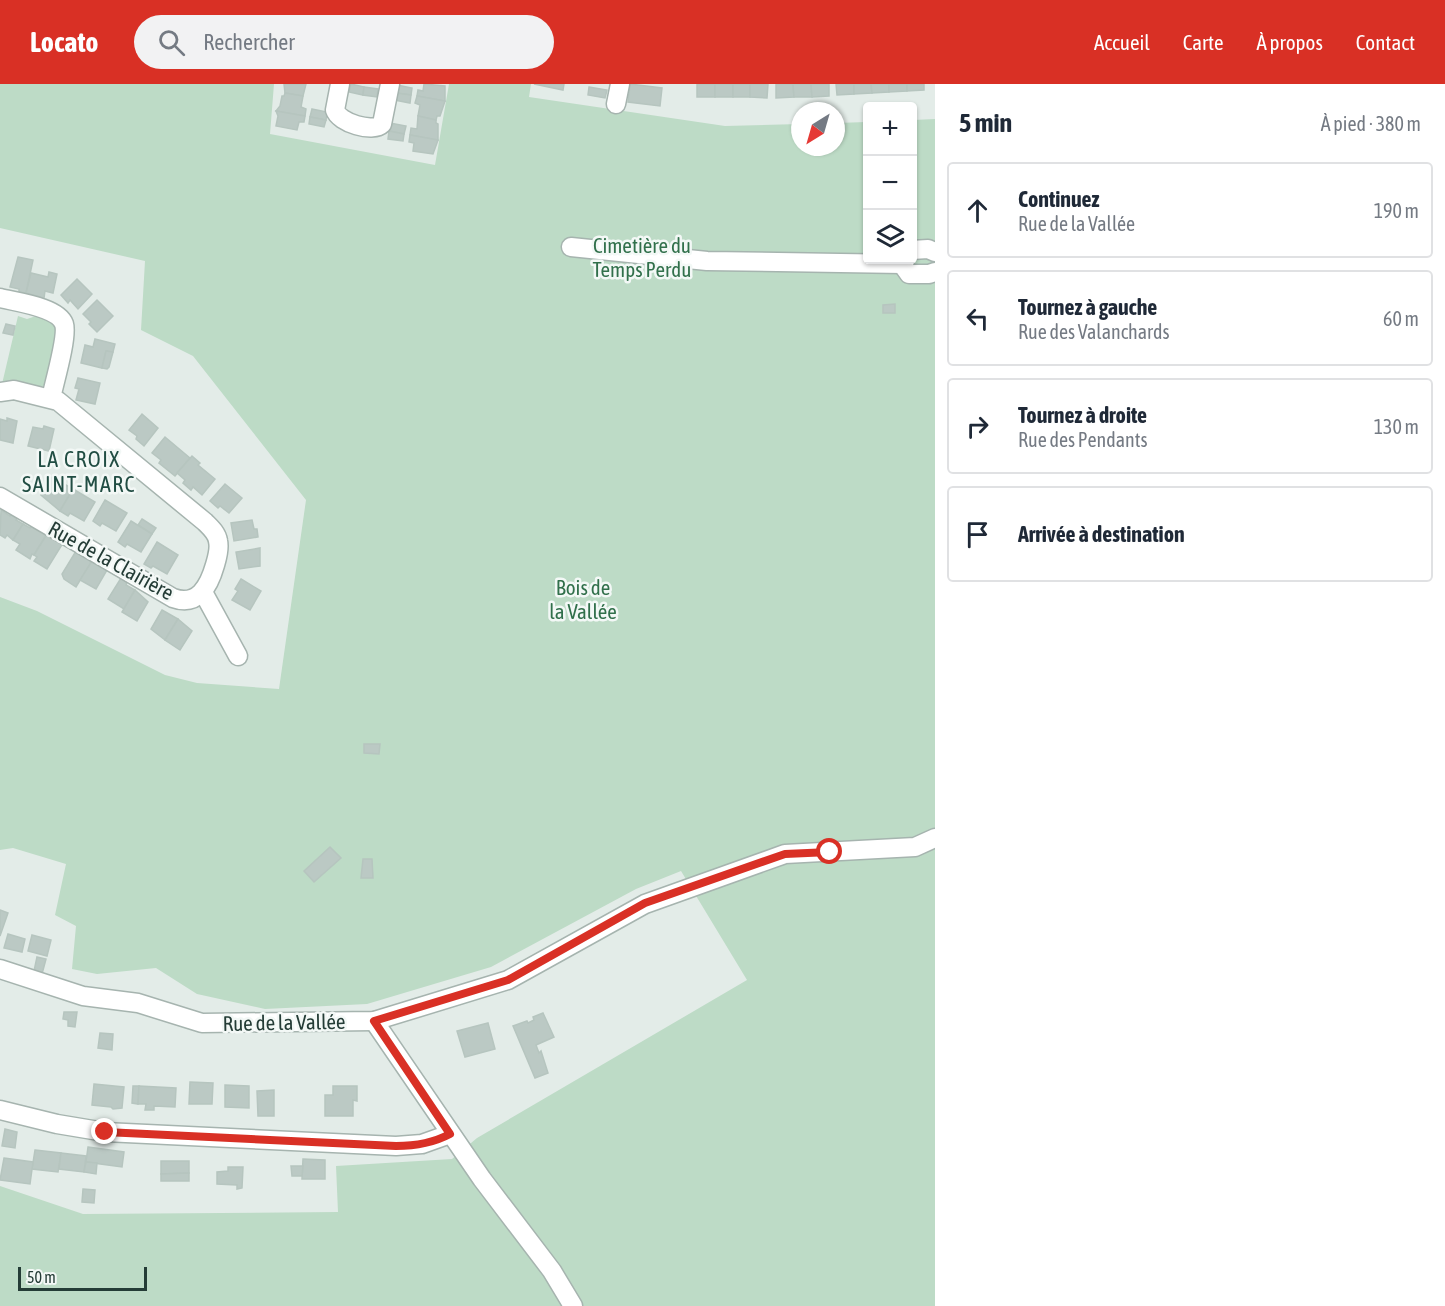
<!DOCTYPE html>
<html lang="fr">
<head>
<meta charset="utf-8">
<style>
  body { margin:0; font-family:"Asap Condensed",sans-serif; background:#f2f2f3; color:#1f2937 }
  .controls { position:absolute; right:18px; top:18px; display:grid; overflow:hidden; border-radius:6px; box-shadow:0 2px 4px #0004 }
  .controls button { width:54px; height:54px; display:grid; place-items:center; padding:0; border:0; border-bottom:2px solid #e0e1e3; background:#fff; color:#1f2937; font:30px sans-serif }
  .compass { position:absolute; left:791px; top:18px; width:54px; height:54px; border-radius:50%; background:#fff; box-shadow:0 2px 4px #0004; rotate:217deg }
  .scale { position:absolute; left:18px; bottom:15px; width:129px; box-sizing:border-box; padding-left:6px; border:3px solid #243c36; border-top:0; font-size:16px; line-height:21px; white-space:nowrap; color:#243c36; -webkit-text-stroke:4px #f3f8f6; paint-order:stroke }
  .stop { position:absolute; width:18px; height:18px; margin:-14px; border:4px solid #d93025; border-radius:50%; background:#fff }
  .stop.end { background:#d93025; border-color:#fff; box-shadow:0 2px 6px #0008 }
  .list { margin:0; padding:0; list-style:none }
  h2 { display:flex; justify-content:space-between; align-items:center; height:78px; margin:0; padding:0 24px; font-size:26px }
  h2 small { font-size:20px; font-weight:400; color:#747a83 }
  .list li { display:grid; grid-template-columns:39px 1fr auto; gap:18px; align-items:center; box-sizing:border-box; height:96px; margin:0 12px 12px; padding:0 12px; border:2px solid #e0e1e3; border-radius:6px }
  .list b { display:block; font-size:22px; white-space:nowrap }
  .list p { margin:0; font-size:20px; white-space:nowrap; color:#747a83 }
  .list em { font-size:20px; font-style:normal; color:#747a83 }
  .icon { flex:none; width:33px; height:33px; fill:none; stroke:currentColor; stroke-width:2; stroke-linecap:round; stroke-linejoin:round }
  .map { position:relative; flex:none; width:935px; height:1222px; overflow:hidden }
  header { display:flex; align-items:center; gap:36px; box-sizing:border-box; height:84px; padding:0 30px; background:#d93025; color:#fff }
  header strong { font-size:28px }
  nav { display:flex; gap:33px; margin-inline-start:auto; font-size:21px }
  .search { width:420px; height:54px; background:#f2f2f3; display:flex; align-items:center; gap:15px; box-sizing:border-box; padding:0 21px; border-radius:33px; color:#747a83; font-size:22px }
  main { display:flex }
  aside { flex:1; background:#fff }
  .map>svg:first-child { display:block }
</style>
</head>
<body>
<header>
<strong>Locato</strong>
<div class="search"><svg class="icon" aria-label="search" viewBox="0 0 24 24"><circle cx="10" cy="10" r="6"/><path d="M15 15l6 6"/></svg>Rechercher</div>
<nav><a>Accueil</a><a>Carte</a><a>À propos</a><a>Contact</a></nav>
</header>
<main>
<div class="map">
<svg width="935" height="1222" viewBox="0 0 935 1222">
  <rect width="100%" height="100%" fill="#e3ece8"/>
  <g fill="#bddbc6">
    <path d="M 0,0 L 274,0 L 270,50 L 435,81 L 449,0 L 531,0 L 529,13 L 725,42 L 800,40 L 800,63 L 836,63 L 836,39 L 867,38 L 868,176 L 912,176 L 913,36 L 935,35 L 935,1222 L 0,1222 L 0,1102 L 83,1130 L 338,1128 L 336,1082 L 452,1075 L 477,1054 L 747,896 L 681,787 L 636,805 L 491,883 L 367,920 L 265,925 L 197,910 L 156,884 L 97,890 L 72,885 L 76,842 L 55,831 L 66,780 L 13,764 L 0,766 L 0,513 L 37,527 L 165,591 L 197,599 L 279,605 L 306,416 L 193,272 L 141,246 L 145,177 L 0,144 Z"/>
    <path d="M 39,231 L 50,235 L 58,248 L 48,297 C 37,312 18,303 2,300 L 18,232 L 27,235 Z"/>
  </g>
  <g fill="#bbc9c4" stroke="#b6c5bf" stroke-width="1.5">
    <path d="M 284,0 L 306,0 L 303,12 L 285,9 Z"/>
    <path d="M 351,0 L 364,3 L 363,11 L 349,8 Z"/>
    <path d="M 424,0 L 445,2 L 445,17 L 417,12 L 418,6 L 423,7 Z"/>
    <path d="M 534,0 L 564,0 L 563,6 Z"/>
    <path d="M 630,0 L 662,4 L 660,22 L 628,18 Z"/>
    <rect x="697" y="0" width="18" height="13"/>
    <rect x="715" y="0" width="18" height="13"/>
    <rect x="733" y="0" width="17" height="13"/>
    <path d="M 750,0 L 768,0 L 767,14 L 750,13 Z"/>
    <path d="M 776,0 L 793,0 L 794,13 L 776,14 Z"/>
    <path d="M 793,0 L 811,0 L 812,13 L 794,13 Z"/>
    <path d="M 811,0 L 829,0 L 829,12 L 812,13 Z"/>
    <path d="M 836,0 L 854,0 L 854,10 L 837,11 Z"/>
    <path d="M 854,0 L 871,0 L 872,9 L 854,10 Z"/>
    <path d="M 871,0 L 889,0 L 889,8 L 872,9 Z"/>
    <path d="M 889,0 L 907,0 L 907,7 L 889,8 Z"/>
    <path d="M 907,0 L 924,0 L 924,6 L 907,7 Z"/>
    <path d="M 397,1 L 412,4 L 411,11 L 396,9 Z"/>
    <path d="M 364,3 L 378,5 L 377,13 L 363,11 Z"/>
    <path d="M 589,3 L 607,6 L 605,14 L 588,11 Z"/>
    <path d="M 285,9 L 303,12 L 301,23 L 306,25 L 305,32 L 276,27 L 280,22 L 282,12 L 284,12 Z"/>
    <path d="M 396,9 L 411,11 L 410,19 L 394,16 Z"/>
    <path d="M 417,12 L 445,17 L 440,32 L 437,32 L 436,36 L 418,32 L 420,21 L 415,19 Z"/>
    <path d="M 312,25 L 327,28 L 326,36 L 310,33 Z"/>
    <path d="M 276,27 L 305,32 L 304,38 L 299,38 L 297,46 L 276,42 L 278,32 Z"/>
    <path d="M 418,32 L 436,36 L 436,39 L 438,40 L 438,56 L 410,51 L 411,44 L 417,45 Z"/>
    <path d="M 310,33 L 326,36 L 324,43 L 309,40 Z"/>
    <path d="M 390,39 L 406,42 L 404,50 L 389,47 Z"/>
    <path d="M 389,47 L 404,50 L 403,57 L 388,55 Z"/>
    <path d="M 410,51 L 438,56 L 433,70 L 413,67 L 414,59 L 409,58 Z"/>
    <path d="M 18,173 L 33,176 L 26,209 L 19,208 L 19,205 L 10,203 Z"/>
    <path d="M 49,188 L 57,190 L 53,209 L 45,207 L 44,214 L 26,209 L 31,189 L 48,193 Z"/>
    <path d="M 77,195 L 92,210 L 78,225 L 70,216 L 68,219 L 61,211 Z"/>
    <path d="M 97,216 L 113,232 L 97,248 L 89,240 L 91,238 L 83,230 Z"/>
    <path d="M 895,220 L 895,229 L 883,229 L 883,221 Z"/>
    <path d="M 6,240 L 15,242 L 13,251 L 3,249 Z"/>
    <path d="M 95,255 L 115,260 L 113,268 L 106,267 L 102,284 L 81,279 L 85,261 L 93,263 Z"/>
    <path d="M 106,267 L 113,268 L 109,283 L 107,285 L 102,284 Z"/>
    <path d="M 78,294 L 100,299 L 95,320 L 76,316 L 79,305 L 75,304 Z"/>
    <path d="M 142,330 L 158,344 L 144,362 L 136,355 L 137,352 L 129,346 Z"/>
    <path d="M 7,334 L 17,337 L 13,359 L 0,356 L 0,335 L 7,337 Z"/>
    <path d="M 44,342 L 54,345 L 49,367 L 28,362 L 33,343 L 43,345 Z"/>
    <path d="M 165,353 L 190,374 L 175,392 L 159,379 L 161,376 L 152,369 Z"/>
    <path d="M 192,372 L 200,379 L 198,381 L 215,395 L 202,411 L 193,403 L 191,406 L 183,399 L 185,396 L 177,389 Z"/>
    <path d="M 52,393 L 73,405 L 60,427 L 41,411 Z"/>
    <path d="M 225,400 L 242,414 L 229,429 L 220,422 L 218,424 L 210,417 Z"/>
    <path d="M 73,405 L 95,418 L 84,437 L 70,429 L 68,432 L 60,427 Z"/>
    <path d="M 105,416 L 127,429 L 116,447 L 102,439 L 100,442 L 93,437 Z"/>
    <path d="M 1,426 L 10,432 L 11,429 L 18,433 L 16,436 L 23,440 L 13,456 L 7,451 L 5,454 L 0,451 Z"/>
    <path d="M 142,435 L 156,444 L 152,450 L 138,441 Z"/>
    <path d="M 252,436 L 254,445 L 257,445 L 258,453 L 234,457 L 231,439 Z"/>
    <path d="M 131,437 L 152,450 L 141,468 L 127,460 L 125,463 L 118,458 Z"/>
    <path d="M 23,440 L 30,444 L 31,441 L 47,450 L 34,471 L 32,470 L 30,475 L 16,466 L 20,460 L 13,456 Z"/>
    <path d="M 47,450 L 63,459 L 47,485 L 34,477 L 37,473 L 34,471 Z"/>
    <path d="M 157,458 L 178,471 L 167,490 L 153,482 L 151,484 L 144,480 Z"/>
    <path d="M 260,464 L 260,482 L 239,485 L 236,468 Z"/>
    <path d="M 76,467 L 92,477 L 76,503 L 64,495 L 62,490 Z"/>
    <path d="M 92,477 L 107,486 L 96,505 L 80,496 Z"/>
    <path d="M 121,494 L 127,498 L 126,501 L 135,506 L 124,525 L 108,515 Z"/>
    <path d="M 241,495 L 261,507 L 250,526 L 232,516 L 238,507 L 235,505 Z"/>
    <path d="M 135,506 L 148,518 L 137,537 L 122,528 Z"/>
    <path d="M 162,526 L 178,535 L 165,556 L 151,545 Z"/>
    <path d="M 178,535 L 192,547 L 180,566 L 165,556 Z"/>
    <path d="M 364,660 L 380,660 L 379,670 L 364,669 Z"/>
    <path d="M 330,763 L 341,774 L 314,798 L 304,787 Z"/>
    <path d="M 363,775 L 372,775 L 373,794 L 361,794 Z"/>
    <path d="M 0,826 L 8,829 L 0,852 Z"/>
    <path d="M 8,850 L 25,855 L 22,868 L 4,864 Z"/>
    <path d="M 32,851 L 51,856 L 47,872 L 28,867 Z"/>
    <path d="M 37,873 L 46,875 L 42,890 L 34,887 Z"/>
    <path d="M 64,928 L 77,928 L 75,943 L 68,942 L 68,936 L 63,935 Z"/>
    <path d="M 543,929 L 554,953 L 536,961 L 539,969 L 541,967 L 548,989 L 535,994 L 513,942 L 527,937 L 528,939 L 534,936 L 533,933 Z"/>
    <path d="M 488,939 L 495,965 L 465,973 L 457,947 Z"/>
    <path d="M 100,949 L 113,950 L 112,966 L 98,964 Z"/>
    <path d="M 190,998 L 213,999 L 212,1020 L 189,1020 Z"/>
    <path d="M 94,1000 L 124,1003 L 122,1024 L 113,1025 L 111,1023 L 92,1021 Z"/>
    <path d="M 225,1001 L 249,1002 L 249,1024 L 225,1023 Z"/>
    <path d="M 133,1002 L 139,1002 L 138,1020 L 132,1019 Z"/>
    <path d="M 139,1002 L 176,1004 L 175,1023 L 154,1022 L 154,1026 L 145,1026 L 146,1020 L 138,1020 Z"/>
    <path d="M 333,1002 L 357,1002 L 357,1017 L 353,1016 L 353,1032 L 325,1032 L 325,1011 L 333,1011 Z"/>
    <path d="M 274,1006 L 274,1032 L 258,1032 L 257,1007 Z"/>
    <path d="M 5,1045 L 17,1048 L 15,1064 L 2,1062 Z"/>
    <path d="M 88,1063 L 124,1068 L 122,1083 L 86,1078 Z"/>
    <path d="M 35,1066 L 61,1069 L 58,1088 L 32,1085 Z"/>
    <path d="M 61,1069 L 86,1072 L 84,1088 L 59,1085 Z"/>
    <path d="M 4,1074 L 33,1078 L 30,1100 L 0,1096 Z"/>
    <path d="M 303,1075 L 325,1076 L 325,1095 L 302,1095 Z"/>
    <path d="M 161,1077 L 189,1077 L 189,1089 L 161,1090 Z"/>
    <path d="M 86,1078 L 97,1079 L 96,1090 L 84,1088 Z"/>
    <path d="M 291,1082 L 303,1082 L 302,1092 L 292,1092 Z"/>
    <path d="M 228,1083 L 243,1083 L 242,1104 L 237,1105 L 237,1101 L 217,1100 L 217,1088 L 228,1087 Z"/>
    <path d="M 189,1089 L 189,1097 L 161,1097 L 161,1090 Z"/>
    <path d="M 83,1105 L 95,1106 L 94,1119 L 82,1118 Z"/>
  </g>
  <g fill="none" stroke-linecap="round" stroke-linejoin="round">
    <defs>
      <g id="minor">
        <path d="M 340,0 L 335,26 C 339,39 373,49 382,40 L 390,0"/>
        <path d="M 616,20 L 620,0"/>
        <path d="M 571,163 L 707,177 L 903,180"/>
        <path d="M 912,166 L 928,165 L 935,168"/>
        <path d="M 903,176 L 904,183 L 909,190 L 929,190 L 935,188"/>
        <path d="M 0,214 C 16,218 58,223 64,240 C 68,252 54,300 51,314"/>
        <path d="M 0,308 L 14,306 L 58,317 L 205,438 C 210,443 217,449 218,457 C 220,465 217,474 215,481 C 209,502 198,523 173,514 L 0,413"/>
        <path d="M 203,508 L 238,572"/>
        <path d="M 0,885 L 83,912 L 138,919 L 202,939 L 374,937 L 508,896 L 645,820 L 785,770 L 915,763 L 935,754"/>
        <path d="M 374,937 L 482,1095 L 552,1187 L 573,1222"/>
        <path d="M 0,1026 L 57,1040 L 105,1048 L 396,1062 L 422,1060 L 450,1050"/>
      </g>
    </defs>
    <use href="#minor" stroke="#a6b4af" stroke-width="21"/>
    <use href="#minor" stroke="#fff" stroke-width="18"/>
  </g>
  <g fill="none" stroke-linecap="round" stroke-linejoin="round">
    <path stroke="#d93025" stroke-width="8" d="M 105,1048 L 396,1062 C 415,1062 433,1059 450,1050 L 374,937 L 508,896 L 645,819 L 785,770 L 830,768"/>
  </g>
  <g text-anchor="middle" stroke-width="5" stroke-linejoin="round" paint-order="stroke">
    <g font-size="21" fill="#31704b" stroke="#f3f8f6">
      <text x="642" y="169">Cimetière du<tspan x="642" dy="24">Temps Perdu</tspan></text>
      <text x="583" y="511">Bois de<tspan x="583" dy="24">la Vallée</tspan></text>
    </g>
    <g font-size="21" fill="#243c36" stroke="#f3f8f6">
      <text transform="translate(111 477) rotate(29)" y="7">Rue de la Clairière</text>
      <text transform="translate(284 939) rotate(-1)" y="7">Rue de la Vallée</text>
    </g>
    <g font-size="22" letter-spacing="1.5" fill="#214d43" stroke="#f3f8f6">
      <text x="79" y="383">LA CROIX<tspan x="79" dy="25">SAINT-MARC</tspan></text>
    </g>
  </g>
</svg>
<div class="controls">
<button>+</button>
<button>−</button>
<button><svg class="icon" aria-label="layers" viewBox="0 0 24 24"><path d="M12 4l9 5-9 5-9-5zM3 14l9 5 9-5"/></svg></button>
</div>
<svg class="compass" viewBox="-18 -18 36 36"><path d="M0-13l5 13h-10z" fill="#e53935"/><path d="M0 13l5-13h-10z" fill="#747a83"/></svg>
<div class="scale">50 m</div>
<div class="stop" style="left:830px;top:768px"></div>
<div class="stop end" style="left:105px;top:1048px"></div>
</div>
<aside>
<h2>5 min<small>À pied · 380 m</small></h2>
<ul class="list">
<li><svg class="icon" aria-label="ahead" viewBox="0 0 24 24"><path d="M12 20V5M6 11l6-6 6 6"/></svg><div><b>Continuez</b><p>Rue de la Vallée</p></div><em>190 m</em></li>
<li><svg class="icon" aria-label="left" viewBox="0 0 24 24"><path d="M17 20v-9H6M10 6l-5 5 5 5"/></svg><div><b>Tournez à gauche</b><p>Rue des Valanchards</p></div><em>60 m</em></li>
<li><svg class="icon" aria-label="right" viewBox="0 0 24 24"><path d="M7 20v-9h11M14 6l5 5-5 5"/></svg><div><b>Tournez à droite</b><p>Rue des Pendants</p></div><em>130 m</em></li>
<li><svg class="icon" aria-label="arrive" viewBox="0 0 24 24"><path d="M6 21V4h12l-3 4 3 4H6"/></svg><div><b>Arrivée à destination</b></div></li>
</ul>
</aside>
</main>
</body>
</html>
